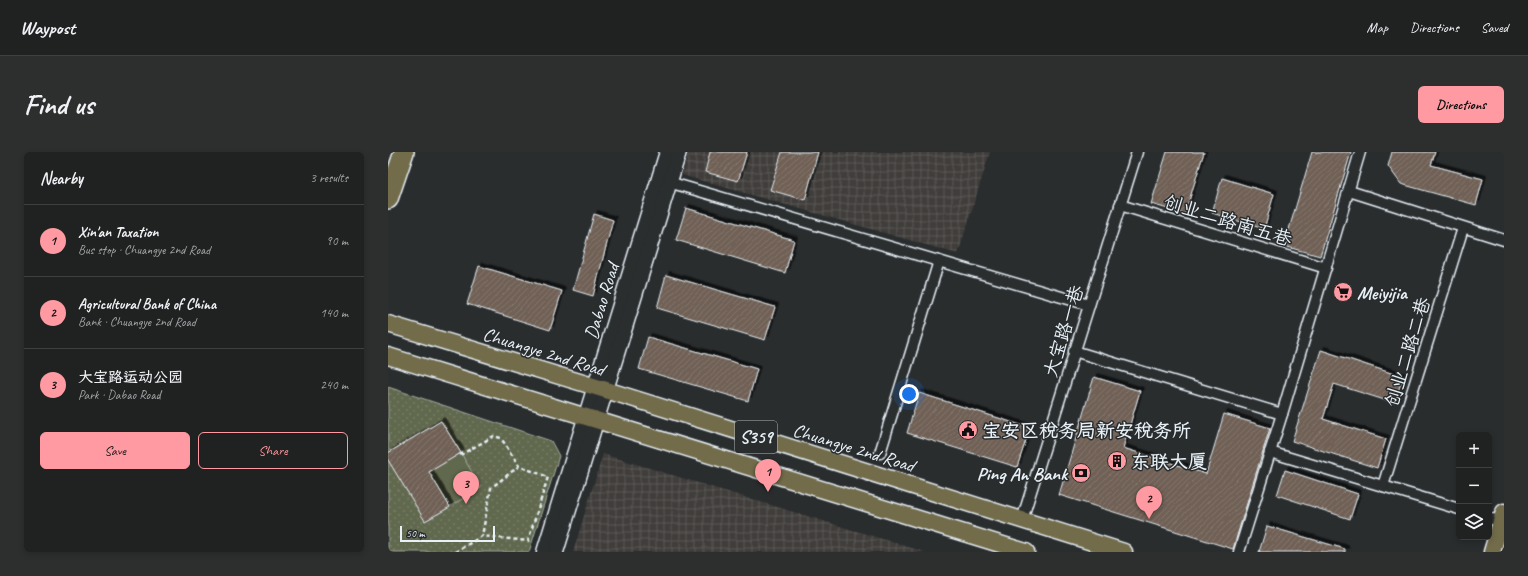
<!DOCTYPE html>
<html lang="en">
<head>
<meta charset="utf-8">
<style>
  body { margin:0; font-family:Caveat,"LXGW WenKai TC",sans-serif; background:#2d2f2f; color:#f1f3f6 }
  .controls { position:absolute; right:12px; bottom:12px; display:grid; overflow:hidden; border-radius:6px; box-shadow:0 2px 6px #0003 }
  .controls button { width:36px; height:36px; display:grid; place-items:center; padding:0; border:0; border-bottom:1px solid #3d3f40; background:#202222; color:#f1f3f6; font:20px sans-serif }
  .scale { position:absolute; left:12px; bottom:10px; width:95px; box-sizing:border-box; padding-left:4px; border:2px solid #e8f1f8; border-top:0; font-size:11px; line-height:14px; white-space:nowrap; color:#e8f1f8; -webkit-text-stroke:3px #2a2d2e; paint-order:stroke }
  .you { position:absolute; left:521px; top:242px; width:14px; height:14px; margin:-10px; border:3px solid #fff; border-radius:50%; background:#1a73e8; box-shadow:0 0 0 6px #1a73e833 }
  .badge { display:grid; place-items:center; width:26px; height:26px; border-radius:50%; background:#ff9aa2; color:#111; font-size:13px; font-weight:700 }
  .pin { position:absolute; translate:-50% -33px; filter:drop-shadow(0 1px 2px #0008) }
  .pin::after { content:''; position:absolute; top:21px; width:14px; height:12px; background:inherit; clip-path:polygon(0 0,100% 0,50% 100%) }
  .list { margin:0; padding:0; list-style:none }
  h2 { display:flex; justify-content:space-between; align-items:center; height:52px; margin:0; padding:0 16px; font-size:17px }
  h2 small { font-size:13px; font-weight:400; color:#a2a4a5 }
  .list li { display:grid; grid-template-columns:26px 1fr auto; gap:12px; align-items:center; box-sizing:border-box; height:72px; padding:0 16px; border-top:1px solid #3d3f40 }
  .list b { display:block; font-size:15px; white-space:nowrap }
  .list p { margin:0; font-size:13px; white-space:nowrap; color:#a2a4a5 }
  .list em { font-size:13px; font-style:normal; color:#a2a4a5 }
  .actions { display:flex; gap:8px; padding:12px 16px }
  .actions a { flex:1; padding:9px 0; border:1px solid #ff9aa2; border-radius:6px; text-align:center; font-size:14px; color:#ff9aa2 }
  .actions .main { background:#ff9aa2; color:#111 }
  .icon { flex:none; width:22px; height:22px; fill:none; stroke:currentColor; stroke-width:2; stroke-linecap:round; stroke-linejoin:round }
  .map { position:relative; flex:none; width:1116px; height:400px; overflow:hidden; border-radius:6px }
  header { display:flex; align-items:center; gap:24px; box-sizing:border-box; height:56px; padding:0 20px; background:#202222; border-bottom:1px solid #3d3f40 }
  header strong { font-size:19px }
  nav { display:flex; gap:22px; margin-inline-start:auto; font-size:14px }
  .intro { display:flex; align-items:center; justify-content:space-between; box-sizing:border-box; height:96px; padding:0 24px }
  h1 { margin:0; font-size:28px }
  .button { padding:10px 18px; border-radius:6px; background:#ff9aa2; color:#111; font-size:14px; font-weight:700 }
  main { display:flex; gap:24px; padding:0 24px }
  aside { flex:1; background:#202222; border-radius:6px; box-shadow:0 2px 6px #0003 }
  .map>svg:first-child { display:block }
</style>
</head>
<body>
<header>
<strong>Waypost</strong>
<nav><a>Map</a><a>Directions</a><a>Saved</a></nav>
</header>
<div class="intro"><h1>Find us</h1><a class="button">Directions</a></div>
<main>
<aside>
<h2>Nearby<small>3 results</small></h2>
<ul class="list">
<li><span class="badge">1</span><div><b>Xin'an Taxation</b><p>Bus stop · Chuangye 2nd Road</p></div><em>90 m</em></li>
<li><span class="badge">2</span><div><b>Agricultural Bank of China</b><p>Bank · Chuangye 2nd Road</p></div><em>140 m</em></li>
<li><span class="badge">3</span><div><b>大宝路运动公园</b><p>Park · Dabao Road</p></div><em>240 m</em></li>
</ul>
<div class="actions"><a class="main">Save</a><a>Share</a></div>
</aside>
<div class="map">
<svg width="1116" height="400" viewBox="0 0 1116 400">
  <defs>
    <pattern id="industrial-grid" width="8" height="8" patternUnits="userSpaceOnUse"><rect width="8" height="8" fill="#3f3d3a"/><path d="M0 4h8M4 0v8" fill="none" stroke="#5b5a57"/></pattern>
    <pattern id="green-dots" width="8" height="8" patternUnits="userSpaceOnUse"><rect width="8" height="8" fill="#61684e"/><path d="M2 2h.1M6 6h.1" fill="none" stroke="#787e68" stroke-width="1.8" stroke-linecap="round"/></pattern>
    <pattern id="building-hatch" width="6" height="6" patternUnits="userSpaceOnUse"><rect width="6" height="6" fill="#6f6155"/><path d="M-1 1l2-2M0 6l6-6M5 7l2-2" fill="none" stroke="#84786e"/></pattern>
    <filter id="shadow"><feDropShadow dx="3.5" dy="-3.5" stdDeviation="0" flood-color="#0009"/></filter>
  </defs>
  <rect width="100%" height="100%" fill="#2a2d2e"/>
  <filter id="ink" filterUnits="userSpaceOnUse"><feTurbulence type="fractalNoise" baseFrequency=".025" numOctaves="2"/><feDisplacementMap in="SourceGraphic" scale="8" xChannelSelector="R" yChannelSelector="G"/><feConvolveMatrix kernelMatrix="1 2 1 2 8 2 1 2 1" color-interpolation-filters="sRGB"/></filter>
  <g filter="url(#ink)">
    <g fill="url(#industrial-grid)">
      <path d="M 301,0 L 602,0 L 570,102 L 294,23 Z"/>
      <path d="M 215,302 L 537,400 L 185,400 Z"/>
    </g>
    <path fill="url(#green-dots)" stroke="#a4aca3" d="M 0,235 L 163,289 L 171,304 L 141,400 L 0,400 Z"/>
    <path fill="#61684e" stroke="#a4aca3" d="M 73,301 L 93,336 L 40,367 L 20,332 Z"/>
    <g fill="url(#building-hatch)" stroke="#e8f1f8" filter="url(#shadow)">
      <path d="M 322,0 L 359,0 L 350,29 L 317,20 Z"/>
      <path d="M 394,0 L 430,0 L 417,48 L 382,38 Z"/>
      <path d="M 779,0 L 816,0 L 797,62 L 763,52 Z"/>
      <path d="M 924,0 L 963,0 L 932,104 L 896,94 Z"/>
      <path d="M 1004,0 L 1047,0 L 1043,13 L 1095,27 L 1088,53 L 1013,32 L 1000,14 Z"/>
      <path d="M 834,26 L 886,42 L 876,77 L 824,61 Z"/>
      <path d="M 298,56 L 406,88 L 397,121 L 288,88 Z"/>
      <path d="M 206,62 L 225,68 L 205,144 L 185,138 Z"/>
      <path d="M 91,114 L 174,139 L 162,178 L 79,152 Z"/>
      <path d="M 278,123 L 387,155 L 377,188 L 269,156 Z"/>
      <path d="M 260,185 L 369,217 L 360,249 L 251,217 Z"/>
      <path d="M 933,198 L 1015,225 L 1006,251 L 946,232 L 935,267 L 998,287 L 989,316 L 904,289 Z"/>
      <path d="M 706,225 L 752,239 L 735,296 L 818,322 L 836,262 L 882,276 L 845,397 L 671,343 Z"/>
      <path d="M 531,241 L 642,276 L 629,315 L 519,281 Z"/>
      <path d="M 53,269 L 73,301 L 41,320 L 62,355 L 37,369 L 0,308 L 0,301 Z"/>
      <path d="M 897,318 L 970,342 L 962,367 L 889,343 Z"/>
      <path d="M 879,374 L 957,397 L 957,400 L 871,400 Z"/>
    </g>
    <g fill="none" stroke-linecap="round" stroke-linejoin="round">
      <defs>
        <g id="minor">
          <path d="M 277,29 L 701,153"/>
          <path d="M 961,39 L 1116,88"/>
          <path d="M 732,53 L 938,116"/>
          <path d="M 686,199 L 894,262"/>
          <path d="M 882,300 L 1071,357"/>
          <path d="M 492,301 L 551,109"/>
          <path d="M 995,334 L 1075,76"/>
          <path d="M 1101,366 L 1113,370"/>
          <path d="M 634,368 L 749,0"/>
          <path d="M 851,400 L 894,262 L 972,0"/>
        </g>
        <g id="secondary">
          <path d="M 156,400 L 279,0"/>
          <path d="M 168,400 L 291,0"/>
        </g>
        <g id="primary">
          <path d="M 0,172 L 218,238 L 736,400"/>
          <path d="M 0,204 L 638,400"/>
          <path d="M 1104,400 L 1116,360"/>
        </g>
        <path id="motorway" d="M 0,47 L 16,0"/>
      </defs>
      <use href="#minor" stroke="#e8f1f8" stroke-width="13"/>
      <use href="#secondary" stroke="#e8f1f8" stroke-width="17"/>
      <use href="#primary" stroke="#e8f1f8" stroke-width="19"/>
      <use href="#motorway" stroke="#e8f1f8" stroke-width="22"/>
      <g stroke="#e8f1f8" stroke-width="2.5" stroke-dasharray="4 3" stroke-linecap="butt">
        <path d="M 72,303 L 106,284 L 113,286 L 131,314"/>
        <path d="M 67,400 L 94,384 L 140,389 L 160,325 L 131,314 L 103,336 L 94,384"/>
      </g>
      <use href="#minor" stroke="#2a2d2e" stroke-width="10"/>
      <use href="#secondary" stroke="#2a2d2e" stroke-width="14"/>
      <use href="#primary" stroke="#736c4b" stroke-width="16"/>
      <use href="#motorway" stroke="#736c4b" stroke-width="19"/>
    </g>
  </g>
  <defs>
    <symbol id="supermarket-disc" viewBox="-11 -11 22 22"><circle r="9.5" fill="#ff9aa2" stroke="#2a2d2e"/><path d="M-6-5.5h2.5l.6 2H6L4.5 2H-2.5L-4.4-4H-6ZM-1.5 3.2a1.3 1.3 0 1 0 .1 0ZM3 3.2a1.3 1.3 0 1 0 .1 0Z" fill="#111"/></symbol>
    <symbol id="civic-disc" viewBox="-11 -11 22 22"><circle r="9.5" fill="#ff9aa2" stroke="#2a2d2e"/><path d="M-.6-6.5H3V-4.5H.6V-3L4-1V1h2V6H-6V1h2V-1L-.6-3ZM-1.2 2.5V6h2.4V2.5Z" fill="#111"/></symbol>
    <symbol id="building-disc" viewBox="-11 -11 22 22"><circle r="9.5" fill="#ff9aa2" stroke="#2a2d2e"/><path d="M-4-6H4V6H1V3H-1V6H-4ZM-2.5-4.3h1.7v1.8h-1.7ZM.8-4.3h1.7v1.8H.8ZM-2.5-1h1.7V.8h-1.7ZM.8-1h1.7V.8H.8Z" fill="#111"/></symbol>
    <symbol id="bank-disc" viewBox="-11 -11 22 22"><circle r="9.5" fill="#ff9aa2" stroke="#2a2d2e"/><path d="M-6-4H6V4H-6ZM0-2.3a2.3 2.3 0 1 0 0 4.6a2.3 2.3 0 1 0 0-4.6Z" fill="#111"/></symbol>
  </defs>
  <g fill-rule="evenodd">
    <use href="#supermarket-disc" x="944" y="129" width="22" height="22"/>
    <use href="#civic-disc" x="569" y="267" width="22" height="22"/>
    <use href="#building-disc" x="718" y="298" width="22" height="22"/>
    <use href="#bank-disc" x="682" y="310" width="22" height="22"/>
  </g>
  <g text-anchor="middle" stroke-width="3" stroke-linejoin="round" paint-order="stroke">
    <rect fill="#2a2d2e" stroke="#afb6bb" stroke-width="1" x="347" y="269" width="42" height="32" rx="3"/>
    <g font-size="18" font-weight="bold" fill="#e8f1f8">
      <text x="368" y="291">S359</text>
    </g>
    <g font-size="19" fill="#e8f1f8" stroke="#2a2d2e">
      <text transform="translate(840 68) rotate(17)" y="7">创业二路南五巷</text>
      <text transform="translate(213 149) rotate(-73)" y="7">Dabao Road</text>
      <text transform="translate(675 179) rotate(-73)" y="7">大宝路一巷</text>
      <text transform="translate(156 199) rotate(17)" y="7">Chuangye 2nd Road</text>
      <text transform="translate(1019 200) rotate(-73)" y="7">创业二路二巷</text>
      <text transform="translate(466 295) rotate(17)" y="7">Chuangye 2nd Road</text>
    </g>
    <g font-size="19" font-weight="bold" fill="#e8f1f8" stroke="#2a2d2e" text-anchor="start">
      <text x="969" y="147">Meiyijia</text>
      <text x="594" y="285">宝安区税务局新安税务所</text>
      <text x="743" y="316">东联大厦</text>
      <text x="679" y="328" text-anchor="end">Ping An Bank</text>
    </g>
  </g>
</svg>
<div class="controls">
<button>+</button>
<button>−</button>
<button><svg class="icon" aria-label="layers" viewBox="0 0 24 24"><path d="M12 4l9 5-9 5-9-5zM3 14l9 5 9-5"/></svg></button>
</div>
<div class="scale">50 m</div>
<div class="you"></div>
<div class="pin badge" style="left:380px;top:340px">1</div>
<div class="pin badge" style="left:761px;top:367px">2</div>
<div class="pin badge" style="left:78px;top:352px">3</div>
</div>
</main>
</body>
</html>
